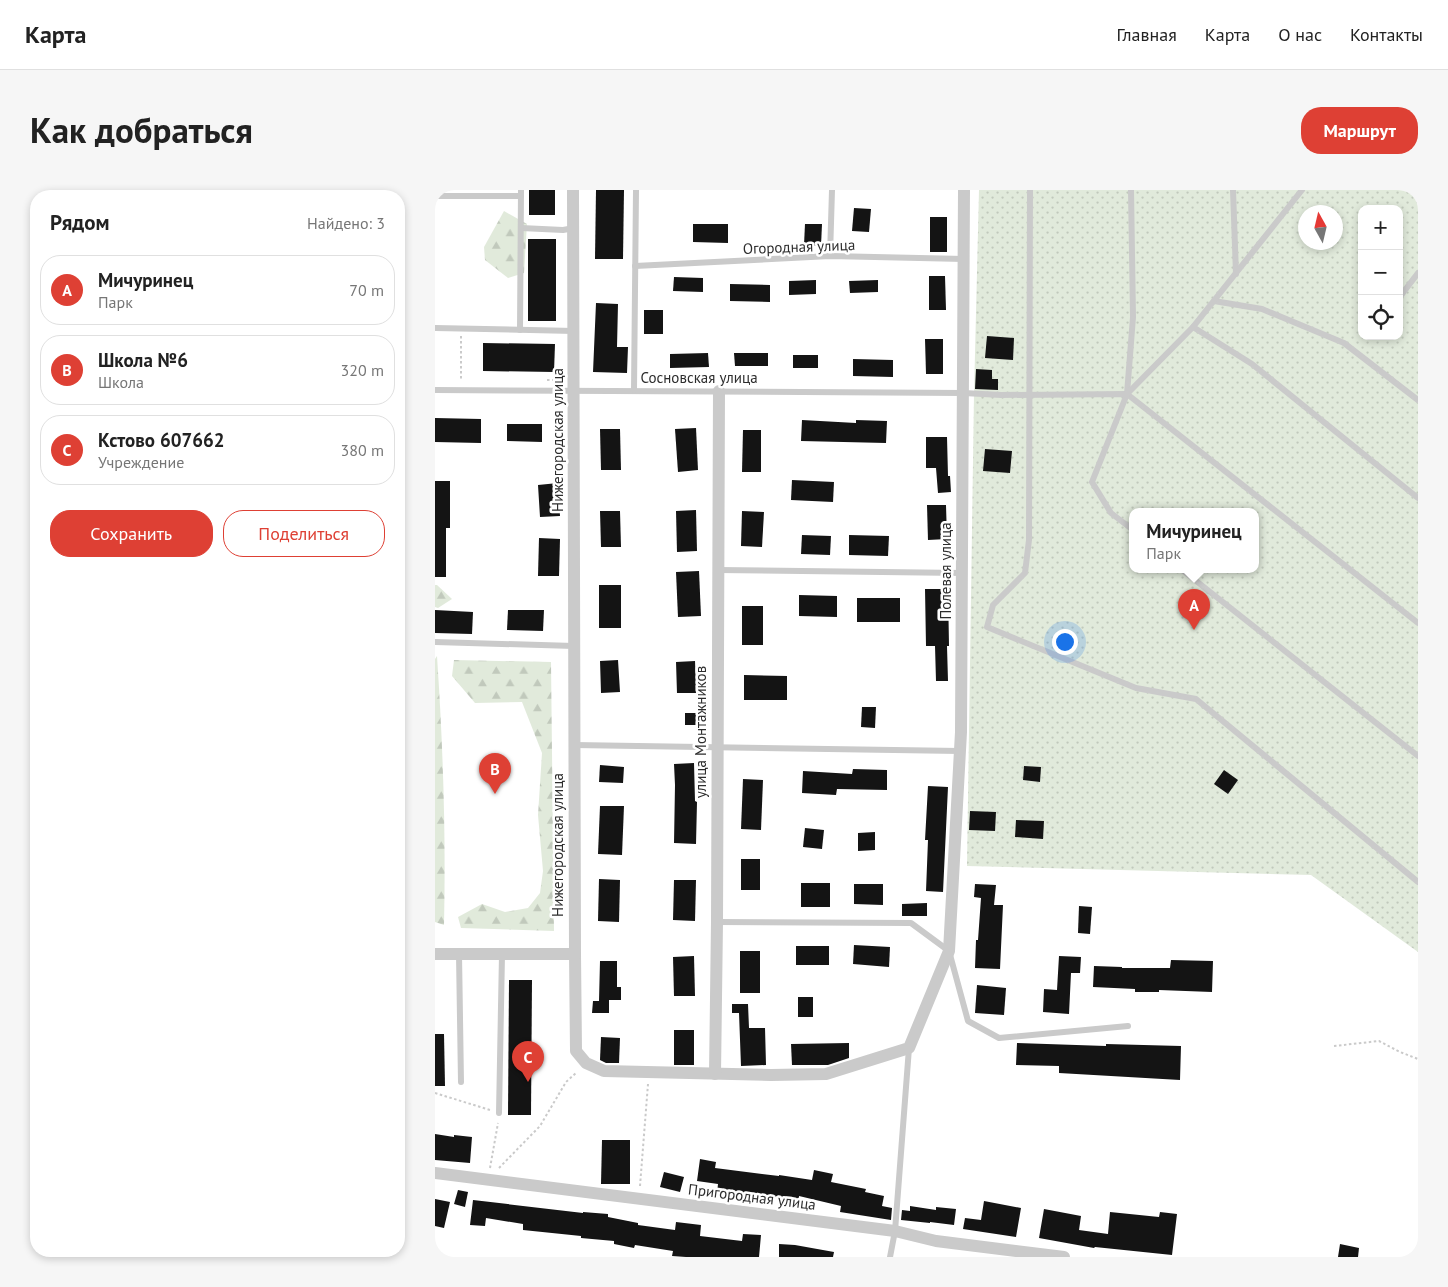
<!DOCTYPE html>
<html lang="ru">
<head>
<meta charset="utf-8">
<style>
  body { margin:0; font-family:"PT Sans",sans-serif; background:#f6f6f6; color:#222 }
  .controls { position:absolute; right:15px; top:15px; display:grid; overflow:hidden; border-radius:10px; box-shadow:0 2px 8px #0003 }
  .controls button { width:45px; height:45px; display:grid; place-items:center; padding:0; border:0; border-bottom:1px solid #e0e0e0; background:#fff; color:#222; font:25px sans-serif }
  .compass { position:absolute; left:863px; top:15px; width:45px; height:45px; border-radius:50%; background:#fff; box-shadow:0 2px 8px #0003; rotate:352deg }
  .you { position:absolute; left:629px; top:451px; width:18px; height:18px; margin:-12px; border:4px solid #fff; border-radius:50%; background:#1a73e8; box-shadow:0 0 0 8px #1a73e833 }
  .badge { display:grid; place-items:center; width:32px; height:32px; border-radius:50%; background:#de4034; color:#fff; font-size:16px; font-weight:700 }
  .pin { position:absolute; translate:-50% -41px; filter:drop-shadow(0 1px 2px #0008) }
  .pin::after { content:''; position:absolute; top:26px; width:18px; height:15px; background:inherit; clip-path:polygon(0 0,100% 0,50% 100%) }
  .popup { position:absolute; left:694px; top:318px; width:130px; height:65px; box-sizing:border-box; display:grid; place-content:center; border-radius:10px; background:#fff; filter:drop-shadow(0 1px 4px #0005); font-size:16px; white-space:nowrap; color:#767676 }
  .popup b { font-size:19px; color:#222 }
  .popup::after { content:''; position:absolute; left:50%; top:100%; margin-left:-10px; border:10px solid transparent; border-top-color:#fff }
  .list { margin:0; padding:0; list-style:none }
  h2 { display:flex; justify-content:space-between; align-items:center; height:65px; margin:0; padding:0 20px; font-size:21px }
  h2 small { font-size:16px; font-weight:400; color:#767676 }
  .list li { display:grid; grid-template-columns:32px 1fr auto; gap:15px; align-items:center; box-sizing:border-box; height:70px; margin:0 10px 10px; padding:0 10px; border:1px solid #e0e0e0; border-radius:20px }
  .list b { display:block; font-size:19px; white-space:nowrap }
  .list p { margin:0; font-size:16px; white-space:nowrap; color:#767676 }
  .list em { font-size:16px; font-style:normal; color:#767676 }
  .actions { display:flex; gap:10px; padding:15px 20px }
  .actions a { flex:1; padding:11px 0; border:1px solid #de4034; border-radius:20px; text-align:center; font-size:18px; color:#de4034 }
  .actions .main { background:#de4034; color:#fff }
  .icon { flex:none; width:28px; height:28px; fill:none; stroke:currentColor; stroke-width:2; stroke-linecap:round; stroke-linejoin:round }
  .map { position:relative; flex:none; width:983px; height:1067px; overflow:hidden; border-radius:20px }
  header { display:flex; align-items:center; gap:30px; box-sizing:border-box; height:70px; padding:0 25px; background:#fff; border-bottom:1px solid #e0e0e0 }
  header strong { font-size:24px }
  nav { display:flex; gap:28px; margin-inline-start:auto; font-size:18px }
  .intro { display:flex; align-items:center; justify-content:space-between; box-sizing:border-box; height:120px; padding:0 30px }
  h1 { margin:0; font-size:35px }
  .button { padding:12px 22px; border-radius:20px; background:#de4034; color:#fff; font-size:18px; font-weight:700 }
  main { display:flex; gap:30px; padding:0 30px }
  aside { flex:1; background:#fff; border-radius:20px; box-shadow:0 2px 8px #0003 }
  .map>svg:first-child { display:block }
</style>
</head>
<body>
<header>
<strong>Карта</strong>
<nav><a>Главная</a><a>Карта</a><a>О нас</a><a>Контакты</a></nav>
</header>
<div class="intro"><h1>Как добраться</h1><a class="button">Маршрут</a></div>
<main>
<aside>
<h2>Рядом<small>Найдено: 3</small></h2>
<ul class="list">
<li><span class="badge">A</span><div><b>Мичуринец</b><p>Парк</p></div><em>70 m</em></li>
<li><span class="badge">B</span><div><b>Школа №6</b><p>Школа</p></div><em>320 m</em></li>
<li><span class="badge">C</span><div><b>Кстово 607662</b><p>Учреждение</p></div><em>380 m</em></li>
</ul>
<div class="actions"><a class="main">Сохранить</a><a>Поделиться</a></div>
</aside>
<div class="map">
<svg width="983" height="1067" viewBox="0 0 983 1067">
  <defs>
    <pattern id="grass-dots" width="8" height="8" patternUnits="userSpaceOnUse" patternTransform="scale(1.25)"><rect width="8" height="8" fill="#e1eadb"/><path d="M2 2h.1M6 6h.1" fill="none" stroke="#c1c9bc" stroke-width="1.8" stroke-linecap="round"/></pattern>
    <pattern id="forest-firs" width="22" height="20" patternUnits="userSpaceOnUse" patternTransform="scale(1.25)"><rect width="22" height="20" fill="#e1eadb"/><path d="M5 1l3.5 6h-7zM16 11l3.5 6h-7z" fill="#c1c9bc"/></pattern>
  </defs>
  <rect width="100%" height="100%" fill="#fff"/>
  <path fill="url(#grass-dots)" fill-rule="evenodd" d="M 544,0 L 983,0 L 983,762 L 876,685 L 532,676 L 539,205 ZM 927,19 L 964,19 L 964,146 L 927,146 ZM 871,22 L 901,22 L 901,52 L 871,52 ZM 698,321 L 820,321 L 820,379 L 698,379 Z"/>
  <g fill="url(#forest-firs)">
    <path d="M 69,21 L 92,34 L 89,83 L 73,88 L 50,70 L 49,57 Z"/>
    <path d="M 0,395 L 2,395 L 17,409 L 3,418 L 0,417 Z"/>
    <path d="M 2,466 C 8,556 11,645 9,735 L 0,732 L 0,469 Z"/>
    <path d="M 19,470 L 116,472 L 119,741 L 26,738 L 23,727 L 47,714 L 70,722 L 93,718 L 105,703 L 108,681 L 103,625 L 107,563 L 87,512 L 40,513 L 17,486 Z"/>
  </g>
  <g fill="#141414">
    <rect x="94" y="0" width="26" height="25"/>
    <path d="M 161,0 L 189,0 L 188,69 L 160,69 Z"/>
    <path d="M 419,18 L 436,19 L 434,42 L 417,41 Z"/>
    <rect x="495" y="27" width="17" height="35"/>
    <path d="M 258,34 L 293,34 L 293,53 L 258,52 Z"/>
    <path d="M 370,34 L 387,34 L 386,56 L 369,55 Z"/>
    <rect x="93" y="49" width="28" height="82"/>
    <path d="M 494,86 L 510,86 L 511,120 L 494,120 Z"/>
    <path d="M 239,87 L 268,88 L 268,102 L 238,101 Z"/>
    <path d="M 381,90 L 381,104 L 354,105 L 354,91 Z"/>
    <path d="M 443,90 L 443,102 L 415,103 L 414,91 Z"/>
    <path d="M 295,94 L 335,95 L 335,112 L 295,111 Z"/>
    <path d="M 161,113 L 183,114 L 182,157 L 193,157 L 192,183 L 158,182 Z"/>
    <rect x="209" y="120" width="19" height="24"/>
    <path d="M 552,146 L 579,148 L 578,170 L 550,168 Z"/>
    <path d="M 490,149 L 508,149 L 508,184 L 491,184 Z"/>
    <path d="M 48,153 L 120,154 L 119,182 L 48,181 Z"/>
    <path d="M 273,163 L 274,177 L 235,178 L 235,164 Z"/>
    <path d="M 299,163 L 333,163 L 333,176 L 300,176 Z"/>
    <rect x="358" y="165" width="25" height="13"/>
    <path d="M 418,169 L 458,170 L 458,187 L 418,186 Z"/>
    <path d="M 541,179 L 557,180 L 557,189 L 563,189 L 563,200 L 540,199 Z"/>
    <path d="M 0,228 L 46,229 L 46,253 L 0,252 Z"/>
    <path d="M 367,230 L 421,233 L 421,230 L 452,231 L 451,253 L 366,251 Z"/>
    <path d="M 72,234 L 107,234 L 107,252 L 72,251 Z"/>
    <path d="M 261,238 L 263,280 L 243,282 L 240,239 Z"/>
    <path d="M 165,239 L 185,239 L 186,280 L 166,280 Z"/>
    <path d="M 308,240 L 326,240 L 326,282 L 307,282 Z"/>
    <path d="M 491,247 L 512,247 L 513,286 L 515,286 L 516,302 L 503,303 L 501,278 L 491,278 Z"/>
    <path d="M 550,259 L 577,261 L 575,283 L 548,281 Z"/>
    <path d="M 357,290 L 399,292 L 398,312 L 356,310 Z"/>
    <path d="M 0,291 L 15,291 L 15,338 L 11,338 L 11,387 L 0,387 Z"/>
    <path d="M 123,293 L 125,326 L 105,327 L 103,295 Z"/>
    <path d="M 492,315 L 511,315 L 512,349 L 493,350 Z"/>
    <path d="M 261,320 L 262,361 L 242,362 L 241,321 Z"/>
    <path d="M 165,321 L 185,321 L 186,357 L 166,357 Z"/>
    <path d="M 307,321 L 329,322 L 327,357 L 306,356 Z"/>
    <path d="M 367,345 L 396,346 L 395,365 L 366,364 Z"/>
    <path d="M 414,345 L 454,346 L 453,366 L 414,365 Z"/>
    <path d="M 104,348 L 125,349 L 124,386 L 103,386 Z"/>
    <path d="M 264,381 L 266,426 L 243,427 L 241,382 Z"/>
    <rect x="164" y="395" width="22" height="43"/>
    <path d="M 490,399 L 513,399 L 514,456 L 512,456 L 513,491 L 501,491 L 500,456 L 491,456 Z"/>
    <path d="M 364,405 L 402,406 L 402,427 L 364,426 Z"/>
    <rect x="422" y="408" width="43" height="24"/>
    <rect x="307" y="416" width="21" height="39"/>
    <path d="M 0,420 L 38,422 L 37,444 L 0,443 Z"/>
    <path d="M 73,420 L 109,420 L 108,441 L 72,440 Z"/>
    <path d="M 183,470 L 185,502 L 166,503 L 165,471 Z"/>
    <path d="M 260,471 L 261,503 L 242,503 L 241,472 Z"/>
    <path d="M 309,485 L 352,486 L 352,510 L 309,510 Z"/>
    <path d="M 427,517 L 441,517 L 440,538 L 426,537 Z"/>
    <rect x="250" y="523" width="19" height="12"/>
    <path d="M 259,573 L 260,611 L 262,612 L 261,654 L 239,653 L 240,595 L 239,574 Z"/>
    <path d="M 165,575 L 189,577 L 188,593 L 164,592 Z"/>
    <path d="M 589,576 L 606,577 L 605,592 L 588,590 Z"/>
    <path d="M 418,579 L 452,580 L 452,600 L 402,599 L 401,605 L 367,603 L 368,581 L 417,584 Z"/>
    <path d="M 789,580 L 803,590 L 793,604 L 779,594 Z"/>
    <path d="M 308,589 L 328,590 L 326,640 L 306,639 Z"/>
    <path d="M 493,596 L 513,597 L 508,702 L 491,701 L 493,650 L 490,650 Z"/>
    <path d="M 165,616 L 189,616 L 187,665 L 163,664 Z"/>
    <path d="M 535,621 L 561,622 L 560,641 L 534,640 Z"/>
    <path d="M 581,630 L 609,631 L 608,649 L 580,647 Z"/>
    <path d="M 370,638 L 389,640 L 387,659 L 368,657 Z"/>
    <path d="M 440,642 L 440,660 L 423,661 L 423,643 Z"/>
    <rect x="306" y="669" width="19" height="31"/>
    <path d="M 164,689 L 185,690 L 184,732 L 163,731 Z"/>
    <path d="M 239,690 L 261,690 L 260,731 L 238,730 Z"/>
    <rect x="366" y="693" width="29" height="24"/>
    <path d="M 419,694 L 448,694 L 448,715 L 419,714 Z"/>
    <path d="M 540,694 L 561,695 L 559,715 L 568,715 L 565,779 L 540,778 L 541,750 L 543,750 L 546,708 L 539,707 Z"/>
    <path d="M 492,713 L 492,726 L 467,726 L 467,714 Z"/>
    <path d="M 644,716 L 657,717 L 655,744 L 643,743 Z"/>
    <path d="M 419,755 L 455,757 L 454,777 L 418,774 Z"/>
    <rect x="361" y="756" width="33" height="19"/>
    <rect x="305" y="761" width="20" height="42"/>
    <path d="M 259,766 L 260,806 L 239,806 L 238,767 Z"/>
    <path d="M 624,766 L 646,767 L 645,783 L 636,783 L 634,824 L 608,822 L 609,799 L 622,800 Z"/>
    <path d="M 736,770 L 778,771 L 777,802 L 724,800 L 724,802 L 700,802 L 700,799 L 658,797 L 659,776 L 687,777 L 687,778 L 735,778 Z"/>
    <path d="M 165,771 L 182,771 L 182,797 L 186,797 L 186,810 L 174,810 L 174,823 L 157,823 L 158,811 L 164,811 Z"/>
    <path d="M 74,790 L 97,790 L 96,925 L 73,925 Z"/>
    <path d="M 542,795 L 571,798 L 569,825 L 540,823 Z"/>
    <rect x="363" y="807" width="15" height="20"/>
    <path d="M 297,814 L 313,814 L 314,838 L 330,838 L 331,875 L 306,876 L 304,823 L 297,823 Z"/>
    <rect x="239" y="840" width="20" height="35"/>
    <path d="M 0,844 L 9,844 L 10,896 L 0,896 Z"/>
    <path d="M 166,847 L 185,848 L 184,873 L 171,873 L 165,870 Z"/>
    <path d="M 414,853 L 414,868 L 393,875 L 357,875 L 356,854 Z"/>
    <path d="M 582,853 L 671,856 L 671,854 L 746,856 L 745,890 L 624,883 L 624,876 L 581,875 Z"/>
    <path d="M 0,944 L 19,947 L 19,945 L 37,947 L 35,973 L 0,970 Z"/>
    <path d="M 167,950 L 195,950 L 195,994 L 166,994 Z"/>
    <path d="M 265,969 L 281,972 L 280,978 L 344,986 L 344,985 L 377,990 L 379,980 L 398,984 L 396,992 L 431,999 L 430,1002 L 449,1006 L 447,1016 L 457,1018 L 456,1030 L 405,1022 L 406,1016 L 364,1006 L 364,1011 L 326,1004 L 325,1010 L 305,1007 L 306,1005 L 282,1003 L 283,994 L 262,991 Z"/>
    <path d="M 229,982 L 249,987 L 245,1002 L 225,997 Z"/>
    <path d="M 23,1000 L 33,1002 L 30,1017 L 19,1014 Z"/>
    <path d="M 0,1009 L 15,1012 L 9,1038 L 0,1036 Z"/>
    <path d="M 38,1010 L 148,1023 L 148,1022 L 173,1024 L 173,1027 L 203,1033 L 203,1035 L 240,1040 L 241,1032 L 266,1035 L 265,1046 L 307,1051 L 308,1044 L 326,1045 L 324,1067 L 251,1067 L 237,1066 L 238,1061 L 200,1055 L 199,1058 L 179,1054 L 179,1051 L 146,1048 L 146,1046 L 88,1040 L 88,1034 L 51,1028 L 50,1036 L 35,1035 Z"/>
    <path d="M 549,1011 L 586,1018 L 581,1047 L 528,1039 L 530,1028 L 546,1030 Z"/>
    <path d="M 475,1016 L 501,1020 L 501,1017 L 521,1019 L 519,1035 L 495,1032 L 495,1033 L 466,1030 L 467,1020 L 475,1021 Z"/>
    <path d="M 609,1019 L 646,1026 L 644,1040 L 673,1044 L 675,1022 L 724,1027 L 725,1022 L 742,1024 L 737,1065 L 660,1057 L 659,1058 L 604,1048 Z"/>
    <path d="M 344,1054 L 360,1055 L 399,1062 L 398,1067 L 344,1067 Z"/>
    <path d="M 905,1054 L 924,1058 L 923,1067 L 903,1067 Z"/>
  </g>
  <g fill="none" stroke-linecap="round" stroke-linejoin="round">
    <g stroke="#cacaca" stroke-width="2" stroke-dasharray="2.5 2.5" stroke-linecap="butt">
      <path d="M 26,146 L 26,190"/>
      <path d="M 112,190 L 125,190"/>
      <path d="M 899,856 L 944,851 L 965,862 L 983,869"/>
      <path d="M 0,903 L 55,920"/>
      <path d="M 55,978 L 63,933"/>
      <path d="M 64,978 L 105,936 L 131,892 L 142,882"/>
      <path d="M 205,996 L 213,894"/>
    </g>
    <g stroke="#cacaca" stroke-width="6">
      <path d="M 595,0 L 594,350 L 590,383 L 558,415 L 552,437 L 701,498 L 761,509 L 983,692"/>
      <path d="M 798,0 L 801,84"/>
      <path d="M 0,6 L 86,6"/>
      <path d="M 86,38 L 128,40 L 139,38"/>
      <path d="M 395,66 L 397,0"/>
      <path d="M 200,76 L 395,66 L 529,69"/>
      <path d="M 964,108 L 983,83"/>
      <path d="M 779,111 L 827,119 L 909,153 L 983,210"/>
      <path d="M 758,137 L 817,174 L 983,308"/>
      <path d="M 0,138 L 139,141"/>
      <path d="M 85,140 L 86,0"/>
      <path d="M 0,200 L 529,203 L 566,205 L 692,204 L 983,433"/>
      <path d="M 199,200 L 201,0"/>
      <path d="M 692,204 L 698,127 L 696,0"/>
      <path d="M 698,340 L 676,323 L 657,292 L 692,204 L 758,137 L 867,0"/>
      <path d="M 746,379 L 983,566"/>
      <path d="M 283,380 L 527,383"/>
      <path d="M 0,452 L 139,456"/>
      <path d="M 139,555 L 525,561"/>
      <path d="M 282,732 L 476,733 L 514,761 L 533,831 L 564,848 L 693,836"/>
      <path d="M 24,764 L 26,892"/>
      <path d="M 64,923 L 67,764"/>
      <path d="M 455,1067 L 460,1041 L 474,858"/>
    </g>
    <g stroke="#cacaca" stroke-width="12">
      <path d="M 138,0 L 140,764 L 141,861 L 151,873 L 169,881 L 336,885 L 391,884 L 474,858 L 514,761 L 526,542 L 529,0"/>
      <path d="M 0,764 L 140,764"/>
      <path d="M 280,884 L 282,732 L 284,201"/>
      <path d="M 0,983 L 460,1041 L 501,1051 L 629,1067"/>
    </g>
  </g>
  <g text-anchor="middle" stroke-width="5" stroke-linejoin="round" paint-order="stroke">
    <g font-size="15" fill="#2d2d2d" stroke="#fff">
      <text transform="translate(364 57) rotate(-2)" y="5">Огородная улица</text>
      <text x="264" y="193">Сосновская улица</text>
      <text transform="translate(123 250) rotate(-90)" y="5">Нижегородская улица</text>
      <text transform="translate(511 381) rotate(-90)" y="5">Полевая улица</text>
      <text transform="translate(266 542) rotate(-90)" y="5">улица Монтажников</text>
      <text transform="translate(123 655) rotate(-90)" y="5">Нижегородская улица</text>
      <text transform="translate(317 1007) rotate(7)" y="5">Пригородная улица</text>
    </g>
  </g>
</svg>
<div class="controls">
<button>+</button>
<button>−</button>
<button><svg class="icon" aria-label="locate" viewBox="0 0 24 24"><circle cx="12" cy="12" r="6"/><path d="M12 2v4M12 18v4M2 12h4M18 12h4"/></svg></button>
</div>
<svg class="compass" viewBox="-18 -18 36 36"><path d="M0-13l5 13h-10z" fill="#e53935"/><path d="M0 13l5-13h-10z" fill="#767676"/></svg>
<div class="you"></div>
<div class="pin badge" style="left:759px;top:440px">A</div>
<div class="popup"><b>Мичуринец</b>Парк</div>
<div class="pin badge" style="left:60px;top:604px">B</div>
<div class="pin badge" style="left:93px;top:892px">C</div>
</div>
</main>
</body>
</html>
